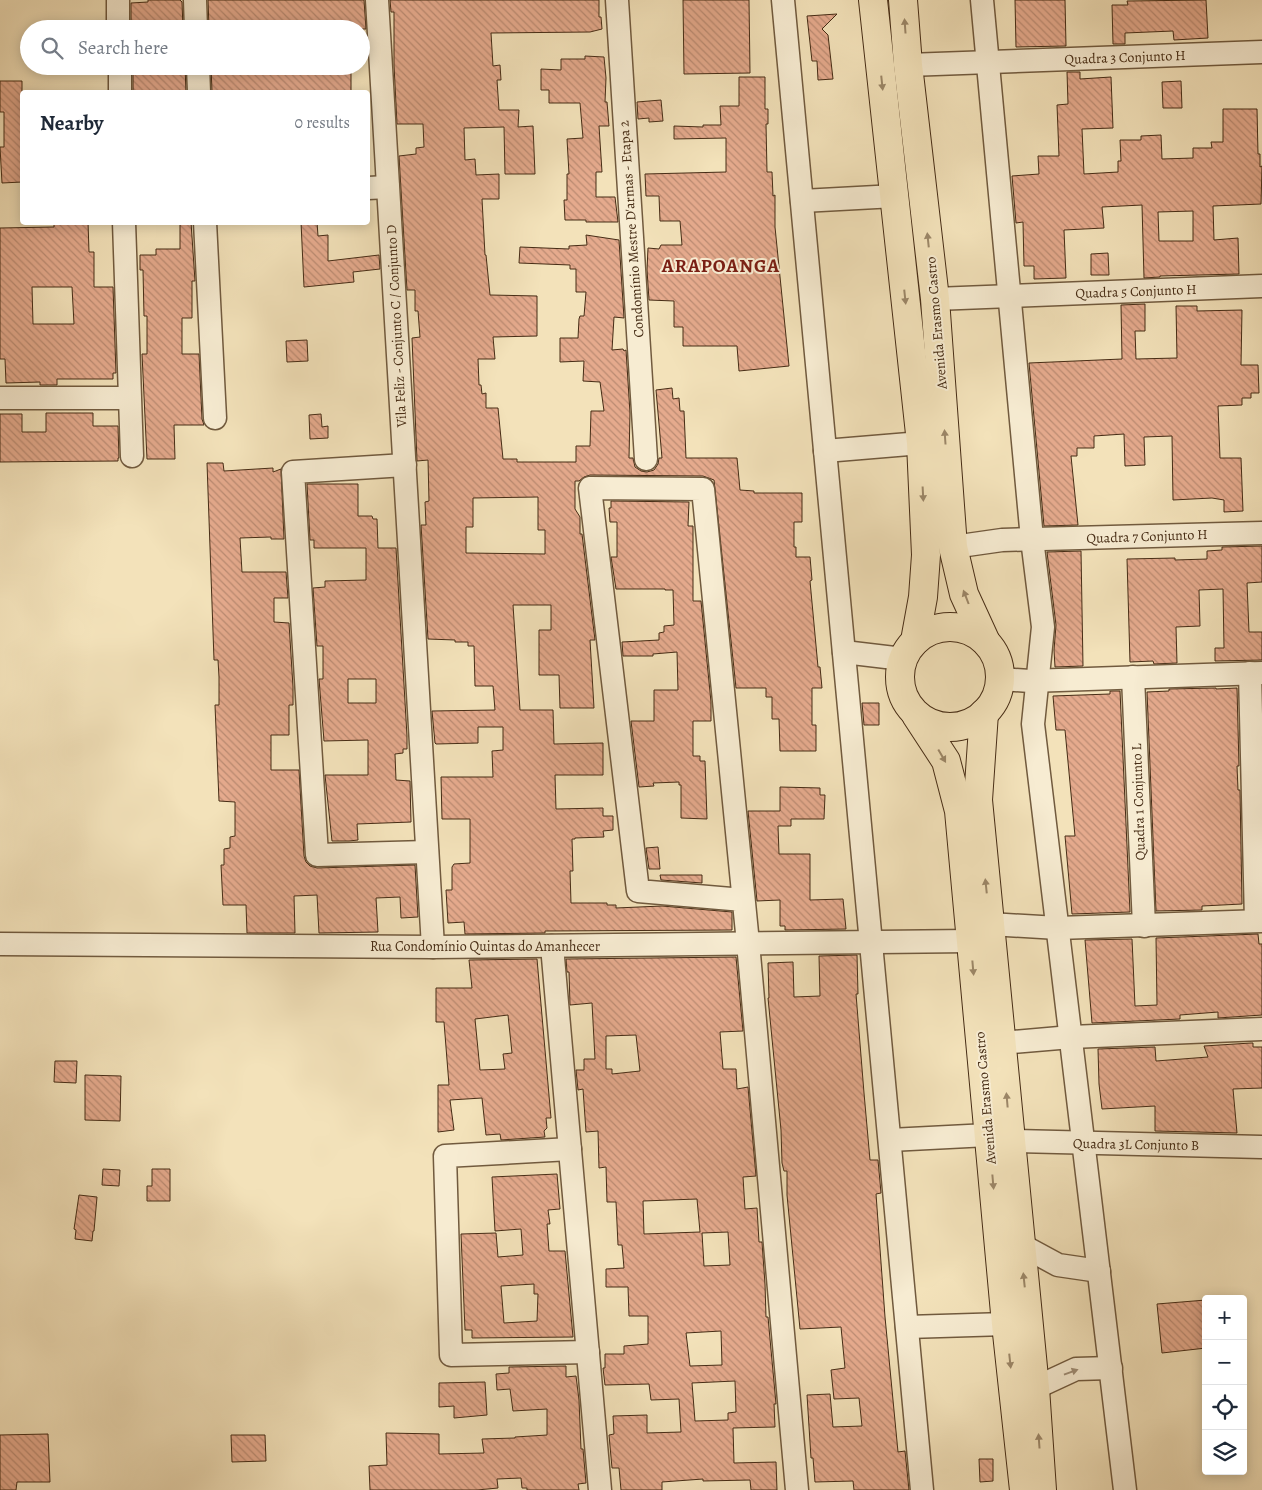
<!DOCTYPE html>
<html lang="en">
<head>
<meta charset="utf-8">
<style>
  body { margin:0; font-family:Alegreya,serif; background:#f6f6f7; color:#1f2937 }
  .controls { position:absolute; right:15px; bottom:15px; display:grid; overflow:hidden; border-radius:5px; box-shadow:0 2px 12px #0003 }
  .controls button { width:45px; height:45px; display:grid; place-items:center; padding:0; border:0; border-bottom:1px solid #e0e1e3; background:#fff; color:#1f2937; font:25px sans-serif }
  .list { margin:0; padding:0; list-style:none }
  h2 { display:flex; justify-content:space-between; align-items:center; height:65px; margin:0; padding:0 20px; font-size:21px }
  h2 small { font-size:16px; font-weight:400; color:#747a83 }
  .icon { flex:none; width:28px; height:28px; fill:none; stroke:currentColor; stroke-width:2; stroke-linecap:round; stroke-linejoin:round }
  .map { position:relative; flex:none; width:1262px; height:1490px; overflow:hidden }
  .search { position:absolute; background:#fff; box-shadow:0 2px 12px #0003; left:20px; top:20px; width:350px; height:55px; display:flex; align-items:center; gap:12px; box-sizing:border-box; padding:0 18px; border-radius:28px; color:#747a83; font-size:19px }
  .panel { position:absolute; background:#fff; box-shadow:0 2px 12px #0003; left:20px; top:90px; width:350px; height:135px; border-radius:5px }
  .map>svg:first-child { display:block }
</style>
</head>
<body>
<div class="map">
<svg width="1262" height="1490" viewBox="0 0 1262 1490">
  <defs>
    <pattern id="building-back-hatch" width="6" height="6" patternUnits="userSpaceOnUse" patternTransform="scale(1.25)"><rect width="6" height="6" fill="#e5aa8d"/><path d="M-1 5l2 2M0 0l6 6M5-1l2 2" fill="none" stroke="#bb8b72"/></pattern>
  </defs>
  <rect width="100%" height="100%" fill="#f3e2ba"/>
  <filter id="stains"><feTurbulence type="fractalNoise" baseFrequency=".004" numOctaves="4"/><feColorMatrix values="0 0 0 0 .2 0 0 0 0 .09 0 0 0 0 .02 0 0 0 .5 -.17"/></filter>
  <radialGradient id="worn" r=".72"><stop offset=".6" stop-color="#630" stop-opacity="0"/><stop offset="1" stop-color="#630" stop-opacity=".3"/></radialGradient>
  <g fill="url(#building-back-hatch)" stroke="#462c15" fill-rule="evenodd">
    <path d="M 148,0 L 180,0 L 182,2 L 183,29 L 136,29 L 136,24 L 131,24 L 131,3 L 148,2 Z"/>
    <path d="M 208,0 L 364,0 L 366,29 L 209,28 Z"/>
    <path d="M 390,0 L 599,0 L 599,17 L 601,17 L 602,29 L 590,32 L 491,33 L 493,66 L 500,65 L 501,80 L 497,80 L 499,110 L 519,110 L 518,127 L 533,126 L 535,174 L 505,174 L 504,127 L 464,128 L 465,160 L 475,159 L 476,175 L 499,174 L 499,199 L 482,199 L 485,255 L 486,255 L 490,295 L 537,296 L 537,336 L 493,337 L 495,359 L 478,359 L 479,385 L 481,385 L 482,394 L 486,393 L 486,408 L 498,408 L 503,459 L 517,459 L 517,462 L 576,462 L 576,446 L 590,446 L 591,411 L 604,411 L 600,382 L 583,381 L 584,361 L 560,362 L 560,338 L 578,338 L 579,319 L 580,316 L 584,316 L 586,292 L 576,292 L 576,269 L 570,269 L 570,265 L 519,263 L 520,247 L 569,249 L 569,246 L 587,245 L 586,235 L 619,240 L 624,318 L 614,317 L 612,350 L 623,349 L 624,351 L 626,350 L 630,413 L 629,458 L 633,458 L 635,467 L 641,471 L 647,472 L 654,470 L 658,464 L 659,458 L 662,458 L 656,390 L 672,388 L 673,399 L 679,398 L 680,411 L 684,411 L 686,458 L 737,458 L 740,490 L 754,491 L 754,493 L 802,493 L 802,522 L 794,522 L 794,547 L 796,547 L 796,557 L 810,557 L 812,580 L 810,581 L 818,667 L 820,667 L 822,688 L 812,688 L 812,725 L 816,725 L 816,751 L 780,751 L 779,719 L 772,719 L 772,697 L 766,697 L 766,688 L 736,688 L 714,480 L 703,476 L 590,475 L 584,477 L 579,481 L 575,481 L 575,509 L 580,517 L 580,534 L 582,534 L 595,640 L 590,640 L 594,708 L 560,708 L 559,675 L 539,675 L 539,630 L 551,630 L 551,605 L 513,605 L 520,710 L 553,710 L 554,744 L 603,743 L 603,775 L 555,775 L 556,809 L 603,808 L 603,816 L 613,816 L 613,830 L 603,831 L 604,837 L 575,838 L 575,839 L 572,839 L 573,871 L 570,871 L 571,903 L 607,903 L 607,905 L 616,905 L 616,908 L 662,906 L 732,912 L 732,930 L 545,931 L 545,933 L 465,934 L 464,922 L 448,923 L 446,890 L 452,890 L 452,867 L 454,864 L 470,863 L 470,819 L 442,819 L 441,777 L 493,777 L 492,751 L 503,750 L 503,727 L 478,727 L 478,743 L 436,744 L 435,743 L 432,711 L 495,710 L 493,686 L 475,686 L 474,646 L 468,646 L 468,642 L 455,642 L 455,640 L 428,639 L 421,525 L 426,525 L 425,502 L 429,501 L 428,460 L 417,461 L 412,338 L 420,337 L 418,311 L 415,311 L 415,290 L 407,290 L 399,156 L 416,154 L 416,148 L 424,147 L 423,124 L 397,124 L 394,65 L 394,12 L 391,12 ZM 538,497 L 538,530 L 545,530 L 545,554 L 466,553 L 466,527 L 473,527 L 473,498 Z"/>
    <path d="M 683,0 L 749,0 L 750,73 L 684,74 Z"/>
    <path d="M 1015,0 L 1065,0 L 1066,46 L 1016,47 Z"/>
    <path d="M 1206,0 L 1208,38 L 1174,40 L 1173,31 L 1125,33 L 1125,44 L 1113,44 L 1112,5 L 1128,5 L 1127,1 Z"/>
    <path d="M 837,14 L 822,29 L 828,35 L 833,79 L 818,80 L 817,61 L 812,61 L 807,16 Z"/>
    <path d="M 585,56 L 604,57 L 606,78 L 605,102 L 607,102 L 609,126 L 599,126 L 602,172 L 596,172 L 596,197 L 615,197 L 618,222 L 586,222 L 586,220 L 565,220 L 564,200 L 567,200 L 567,174 L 569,174 L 567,139 L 583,138 L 580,103 L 549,103 L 549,90 L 541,90 L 541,69 L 561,70 L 561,59 L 585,59 Z"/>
    <path d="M 158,66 L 185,66 L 186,92 L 133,92 L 133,74 L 158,74 Z"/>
    <path d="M 211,66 L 351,66 L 351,92 L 212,92 Z"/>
    <path d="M 1067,72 L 1080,72 L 1080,79 L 1111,77 L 1113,128 L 1082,129 L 1084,174 L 1118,172 L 1118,161 L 1121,161 L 1120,140 L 1141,140 L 1141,136 L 1161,135 L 1162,159 L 1193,158 L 1193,148 L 1212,148 L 1211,142 L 1223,142 L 1223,109 L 1257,109 L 1258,154 L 1260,154 L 1260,167 L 1262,166 L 1261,204 L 1213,206 L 1214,240 L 1238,238 L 1239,274 L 1160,276 L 1160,277 L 1144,278 L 1142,205 L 1102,207 L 1104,228 L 1064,230 L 1066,278 L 1034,279 L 1034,266 L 1024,266 L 1023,222 L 1016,223 L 1012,176 L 1039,174 L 1038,156 L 1059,156 L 1057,105 L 1068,104 ZM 1193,211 L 1193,241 L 1159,241 L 1158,212 Z"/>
    <path d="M 739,77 L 765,77 L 765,109 L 768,109 L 768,124 L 766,124 L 767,172 L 772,172 L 773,196 L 775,195 L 775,227 L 789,366 L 739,371 L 737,346 L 683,346 L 683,327 L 674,327 L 674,301 L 649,300 L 647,270 L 648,248 L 659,249 L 661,245 L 682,245 L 680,221 L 660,221 L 659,196 L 646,196 L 645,174 L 726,172 L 726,138 L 674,139 L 674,126 L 703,127 L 703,125 L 721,125 L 720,106 L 739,106 Z"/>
    <path d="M 0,81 L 22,81 L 22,182 L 2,183 L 0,147 L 4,147 L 4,112 L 0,112 Z"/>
    <path d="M 1181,81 L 1182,108 L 1163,108 L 1162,82 Z"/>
    <path d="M 661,100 L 663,121 L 649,122 L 649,118 L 638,119 L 637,102 Z"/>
    <path d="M 88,222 L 89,252 L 94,252 L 94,287 L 113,287 L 116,373 L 113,373 L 113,379 L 57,379 L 57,385 L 40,385 L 40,382 L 6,383 L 5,359 L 0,359 L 0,228 L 54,227 L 54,223 ZM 32,287 L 72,287 L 74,324 L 33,324 Z"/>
    <path d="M 180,222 L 191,222 L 195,281 L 192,281 L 192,318 L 182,318 L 182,354 L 199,354 L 202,419 L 204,425 L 174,425 L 175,459 L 147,459 L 142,354 L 147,354 L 147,316 L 144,316 L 143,270 L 140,270 L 140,255 L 156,255 L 156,249 L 180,249 Z"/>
    <path d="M 301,222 L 317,222 L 318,236 L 328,235 L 328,261 L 379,255 L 380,269 L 353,272 L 354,282 L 304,287 Z"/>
    <path d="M 1108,253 L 1109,275 L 1091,275 L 1091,254 Z"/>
    <path d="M 1145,304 L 1145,331 L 1135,331 L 1136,359 L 1177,358 L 1176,306 L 1197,306 L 1197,311 L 1242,310 L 1241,365 L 1258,365 L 1259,393 L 1251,393 L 1251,398 L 1242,398 L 1242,405 L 1218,406 L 1220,458 L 1241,458 L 1243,511 L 1224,512 L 1224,500 L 1212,498 L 1173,500 L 1172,436 L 1144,437 L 1145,465 L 1125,466 L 1124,434 L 1094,436 L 1094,448 L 1077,448 L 1077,456 L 1071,456 L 1078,525 L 1044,526 L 1029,363 L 1122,359 L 1121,305 Z"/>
    <path d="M 307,340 L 308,361 L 287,362 L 286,341 Z"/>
    <path d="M 46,413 L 93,413 L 93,426 L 118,426 L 119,458 L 118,458 L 118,461 L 0,462 L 0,414 L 22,414 L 22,432 L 46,432 Z"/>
    <path d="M 321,414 L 322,427 L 328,426 L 328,438 L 310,439 L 309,415 Z"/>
    <path d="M 207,463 L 223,463 L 224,471 L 273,468 L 273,472 L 281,469 L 284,539 L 271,539 L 271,537 L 240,538 L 242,572 L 286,572 L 288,598 L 274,598 L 274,622 L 289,623 L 293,687 L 293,705 L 289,705 L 289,735 L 271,735 L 271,770 L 299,770 L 304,856 L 306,862 L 310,866 L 317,868 L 415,865 L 418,917 L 401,918 L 400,897 L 376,898 L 378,932 L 319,933 L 317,895 L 294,896 L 295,933 L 247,933 L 246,905 L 223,905 L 221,865 L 224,865 L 224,849 L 230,848 L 230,837 L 235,836 L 235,802 L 219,801 L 215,705 L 219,705 L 219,677 L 218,660 L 214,660 Z"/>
    <path d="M 307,484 L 358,484 L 358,516 L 372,516 L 373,519 L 377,519 L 378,548 L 396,548 L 407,736 L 407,749 L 403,749 L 403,753 L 395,754 L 396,780 L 410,781 L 411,822 L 357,824 L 358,840 L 349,841 L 332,841 L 325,775 L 368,775 L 368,740 L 324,741 L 319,679 L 323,679 L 323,646 L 317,646 L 313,588 L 325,587 L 325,581 L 366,580 L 366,548 L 314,548 L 314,540 L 310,540 ZM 348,679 L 376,679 L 376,703 L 348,703 Z"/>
    <path d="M 611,501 L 689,502 L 688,526 L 693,526 L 693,601 L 701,601 L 711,702 L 711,721 L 693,721 L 693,756 L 700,756 L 700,761 L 705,761 L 707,819 L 681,818 L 681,785 L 679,785 L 679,782 L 653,783 L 654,786 L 639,787 L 631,721 L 654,721 L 654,690 L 678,690 L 677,652 L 653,654 L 653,656 L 623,656 L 622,642 L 659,640 L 659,633 L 664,632 L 664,626 L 674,625 L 673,590 L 665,590 L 665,589 L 616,589 L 611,557 L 617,557 L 617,522 L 610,522 L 609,508 L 611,508 Z"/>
    <path d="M 1262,546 L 1262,582 L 1247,583 L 1249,632 L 1262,632 L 1262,660 L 1215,661 L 1215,648 L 1224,648 L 1223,589 L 1199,590 L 1200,626 L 1176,627 L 1177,663 L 1154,664 L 1153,661 L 1130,662 L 1127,559 L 1175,558 L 1175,560 L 1207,559 L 1207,551 L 1222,550 L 1222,547 Z"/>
    <path d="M 1081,551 L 1083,666 L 1055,667 L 1054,650 L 1056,625 L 1047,552 Z"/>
    <path d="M 1216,688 L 1216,689 L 1237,688 L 1239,766 L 1237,766 L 1238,790 L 1240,790 L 1242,904 L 1202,906 L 1202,910 L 1156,911 L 1147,692 L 1169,691 L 1169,689 Z"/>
    <path d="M 1110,691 L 1120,691 L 1130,912 L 1072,914 L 1065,836 L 1075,836 L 1065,730 L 1056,730 L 1053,696 L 1110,694 Z"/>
    <path d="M 862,703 L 879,703 L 879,725 L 864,725 Z"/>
    <path d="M 780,787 L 820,788 L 820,795 L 825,795 L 824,819 L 791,819 L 791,826 L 778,826 L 779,854 L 810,854 L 810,900 L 843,899 L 846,929 L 785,930 L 785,926 L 780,926 L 780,900 L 757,901 L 748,811 L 780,811 Z"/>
    <path d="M 658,847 L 660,869 L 649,869 L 646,848 Z"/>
    <path d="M 660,875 L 702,875 L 702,883 L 661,880 Z"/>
    <path d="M 1258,934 L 1259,944 L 1262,944 L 1262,1015 L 1218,1018 L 1218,1012 L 1180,1015 L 1180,1019 L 1092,1023 L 1085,940 L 1132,939 L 1135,1006 L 1157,1005 L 1156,938 Z"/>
    <path d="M 857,955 L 858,994 L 856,994 L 864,1093 L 870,1160 L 878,1160 L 881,1193 L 876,1194 L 885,1317 L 898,1452 L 905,1451 L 909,1490 L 854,1490 L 853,1481 L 815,1482 L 813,1458 L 811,1458 L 807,1395 L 830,1394 L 833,1427 L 862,1426 L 859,1398 L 834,1399 L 831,1370 L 845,1368 L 841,1327 L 800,1329 L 787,1195 L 787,1171 L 784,1171 L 782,1163 L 781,1130 L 768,998 L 769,998 L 768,963 L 793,962 L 794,997 L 820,996 L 819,956 Z"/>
    <path d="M 736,957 L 743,1031 L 720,1032 L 723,1069 L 736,1069 L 737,1089 L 748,1087 L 756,1176 L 743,1177 L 745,1209 L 757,1208 L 759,1242 L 762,1242 L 765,1284 L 766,1317 L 768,1317 L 776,1404 L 774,1404 L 775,1427 L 733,1428 L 734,1463 L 776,1462 L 777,1490 L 751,1490 L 750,1480 L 703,1481 L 703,1479 L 662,1482 L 662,1490 L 621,1490 L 619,1468 L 612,1468 L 609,1435 L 614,1434 L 613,1416 L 647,1415 L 647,1433 L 681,1432 L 679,1399 L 651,1400 L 649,1384 L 605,1385 L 603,1368 L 605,1368 L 605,1354 L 624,1354 L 624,1346 L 648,1344 L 648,1316 L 629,1316 L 628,1287 L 606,1287 L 606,1269 L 624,1268 L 622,1245 L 618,1245 L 616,1202 L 607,1202 L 606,1167 L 599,1168 L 598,1131 L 586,1132 L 583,1089 L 578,1090 L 576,1070 L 584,1070 L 584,1059 L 595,1059 L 592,1003 L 570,1005 L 569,972 L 567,972 L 566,959 ZM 636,1035 L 640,1071 L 612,1074 L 612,1069 L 606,1069 L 606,1036 ZM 697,1199 L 700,1232 L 644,1234 L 643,1201 ZM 728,1232 L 730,1265 L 704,1266 L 702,1233 ZM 721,1331 L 722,1365 L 690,1366 L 686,1333 ZM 735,1381 L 736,1412 L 728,1413 L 728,1420 L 695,1421 L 692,1383 Z"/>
    <path d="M 537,959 L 551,1118 L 546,1118 L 547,1128 L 544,1131 L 545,1137 L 501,1140 L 500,1134 L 486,1135 L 482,1098 L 450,1100 L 454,1130 L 438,1132 L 438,1085 L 449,1085 L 444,1022 L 436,1022 L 436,988 L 472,988 L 469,960 ZM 508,1015 L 512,1053 L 503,1054 L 505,1069 L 480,1070 L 475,1019 Z"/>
    <path d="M 1251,1043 L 1253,1043 L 1253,1047 L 1262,1047 L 1262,1088 L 1233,1089 L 1237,1133 L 1155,1131 L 1155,1106 L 1102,1109 L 1099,1084 L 1098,1049 L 1155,1047 L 1156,1061 L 1208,1057 L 1204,1046 Z"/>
    <path d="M 55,1061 L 77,1061 L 76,1083 L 54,1082 Z"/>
    <path d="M 85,1075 L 121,1076 L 120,1121 L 85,1120 Z"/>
    <path d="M 103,1169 L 120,1170 L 119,1186 L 102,1185 Z"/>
    <path d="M 152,1169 L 170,1169 L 170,1201 L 147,1201 L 147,1186 L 152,1186 Z"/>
    <path d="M 557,1174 L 560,1209 L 548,1210 L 550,1224 L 547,1224 L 549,1251 L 565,1251 L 573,1337 L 472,1338 L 472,1330 L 465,1330 L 461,1234 L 496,1233 L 498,1257 L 523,1255 L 521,1229 L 495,1231 L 492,1177 ZM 534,1284 L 534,1294 L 538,1294 L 537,1321 L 504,1323 L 501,1286 Z"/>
    <path d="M 79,1195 L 97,1197 L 94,1231 L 93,1231 L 92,1241 L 75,1239 L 76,1230 L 74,1229 Z"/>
    <path d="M 1206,1300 L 1206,1348 L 1162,1353 L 1157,1304 Z"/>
    <path d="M 566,1366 L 566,1377 L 576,1376 L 579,1400 L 581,1449 L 583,1449 L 586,1483 L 578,1484 L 579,1490 L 527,1490 L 527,1488 L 522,1488 L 521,1478 L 497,1479 L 498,1488 L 477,1490 L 370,1490 L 369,1466 L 387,1465 L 386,1433 L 439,1434 L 439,1454 L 484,1453 L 482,1439 L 515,1438 L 515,1437 L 547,1435 L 547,1409 L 513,1411 L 510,1389 L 497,1390 L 496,1374 L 509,1373 L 509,1367 Z"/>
    <path d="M 485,1382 L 487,1415 L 454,1418 L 454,1406 L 439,1407 L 439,1383 Z"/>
    <path d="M 48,1434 L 50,1482 L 17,1482 L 16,1490 L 0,1490 L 0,1435 Z"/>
    <path d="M 231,1435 L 265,1435 L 266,1461 L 232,1462 Z"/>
    <path d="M 979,1459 L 993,1459 L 993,1481 L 980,1482 Z"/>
  </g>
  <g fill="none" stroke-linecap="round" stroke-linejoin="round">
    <defs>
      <g id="minor">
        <path d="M 118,0 L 118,29"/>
        <path d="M 195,0 L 196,29"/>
        <path d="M 377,0 L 433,947"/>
        <path d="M 617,0 L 646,459"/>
        <path d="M 783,0 L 922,1490"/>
        <path d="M 982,0 L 1032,539 L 1043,627 L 1033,724 L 1125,1490"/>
        <path d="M 908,65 L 1262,52"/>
        <path d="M 120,66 L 120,92"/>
        <path d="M 198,66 L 199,92"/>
        <path d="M 368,188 L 388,187"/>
        <path d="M 802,201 L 895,196"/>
        <path d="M 124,222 L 132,456"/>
        <path d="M 205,222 L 215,418"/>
        <path d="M 935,299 L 1262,286"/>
        <path d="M 0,398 L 129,398"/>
        <path d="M 825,451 L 921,443"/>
        <path d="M 405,465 L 293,472 L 317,855 L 427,852"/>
        <path d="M 953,547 L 1002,540 L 1262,533"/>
        <path d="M 844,652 L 903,659"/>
        <path d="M 1250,673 L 1256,921"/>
        <path d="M 1133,677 L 1144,926"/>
        <path d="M 1000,679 L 1030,681 L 1262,673"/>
        <path d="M 743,900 L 638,891 L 590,488 L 703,489 L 748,943 L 797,1490"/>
        <path d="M 990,924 L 1058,928 L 1262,921"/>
        <path d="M 0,944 L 433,947 L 970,941"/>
        <path d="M 552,946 L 600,1490"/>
        <path d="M 1001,1043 L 1071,1037 L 1262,1029"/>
        <path d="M 890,1140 L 988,1135"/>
        <path d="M 1011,1141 L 1262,1147"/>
        <path d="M 570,1149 L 445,1156 L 451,1355 L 588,1352"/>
        <path d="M 1021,1245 L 1058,1265 L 1099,1271"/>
        <path d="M 907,1327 L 1006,1324"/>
        <path d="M 1035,1388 L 1076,1369 L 1111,1368"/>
      </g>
      <g id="major">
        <path d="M 873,0 L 921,443 L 926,555 L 923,597 L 915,641"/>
        <path d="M 903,0 L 908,65 L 935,299 L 953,547 L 964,594 L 986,642"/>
        <circle cx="950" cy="677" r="50"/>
        <path d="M 984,713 L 978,800 L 1035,1388 L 1042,1490"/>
        <path d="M 916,715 L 946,761 L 959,811 L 1006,1324 L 1024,1490"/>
      </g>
    </defs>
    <use href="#minor" stroke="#715a3e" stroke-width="25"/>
    <use href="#major" stroke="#462c15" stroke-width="30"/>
    <use href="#minor" stroke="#f7ecd2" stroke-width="22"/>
    <use href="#major" stroke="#f3e2ba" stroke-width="28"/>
  </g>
  <defs><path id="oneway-solid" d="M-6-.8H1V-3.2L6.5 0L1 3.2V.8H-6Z" transform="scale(1.25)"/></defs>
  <g fill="#9c8768">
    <use href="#oneway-solid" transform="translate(905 26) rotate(-94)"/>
    <use href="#oneway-solid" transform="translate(882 83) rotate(84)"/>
    <use href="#oneway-solid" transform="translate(928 240) rotate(-96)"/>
    <use href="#oneway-solid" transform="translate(905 297) rotate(84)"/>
    <use href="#oneway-solid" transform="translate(945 437) rotate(-94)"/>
    <use href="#oneway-solid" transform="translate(923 494) rotate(87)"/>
    <use href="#oneway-solid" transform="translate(966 597) rotate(-111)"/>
    <use href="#oneway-solid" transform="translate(942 756) rotate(60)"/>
    <use href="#oneway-solid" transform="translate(986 886) rotate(-96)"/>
    <use href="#oneway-solid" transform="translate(973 968) rotate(85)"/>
    <use href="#oneway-solid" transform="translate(1007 1100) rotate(-95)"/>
    <use href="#oneway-solid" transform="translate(993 1182) rotate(85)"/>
    <use href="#oneway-solid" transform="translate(1024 1280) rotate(-96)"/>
    <use href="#oneway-solid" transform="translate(1010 1361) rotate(84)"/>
    <use href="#oneway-solid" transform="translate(1039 1441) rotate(-94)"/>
  </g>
  <use fill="#9e8c74" href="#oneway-solid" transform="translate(1071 1372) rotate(-20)"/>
  <g text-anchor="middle" stroke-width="4" stroke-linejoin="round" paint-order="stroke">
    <g font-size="14" fill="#462c15" stroke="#f7ecd2">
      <text transform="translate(1125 57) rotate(-2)" y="5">Quadra 3 Conjunto H</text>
      <text transform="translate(631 229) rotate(-94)" y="5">Condomínio Mestre D'armas - Etapa 2</text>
      <text transform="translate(1136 291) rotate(-2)" y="5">Quadra 5 Conjunto H</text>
      <text transform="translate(936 323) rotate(-95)" y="5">Avenida Erasmo Castro</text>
      <text transform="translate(396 326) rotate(-93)" y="5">Vila Feliz - Conjunto C / Conjunto D</text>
      <text transform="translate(1147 536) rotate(-2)" y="5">Quadra 7 Conjunto H</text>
      <text transform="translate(1138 802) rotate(-92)" y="5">Quadra 1 Conjunto L</text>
      <text x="485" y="951">Rua Condomínio Quintas do Amanhecer</text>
      <text transform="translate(985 1098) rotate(-95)" y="5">Avenida Erasmo Castro</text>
      <text transform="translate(1136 1144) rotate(1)" y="5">Quadra 3L Conjunto B</text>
    </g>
    <g font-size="19" font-weight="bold" letter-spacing="1" fill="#7a1f14" stroke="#f7ecd2">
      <text x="721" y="272">ARAPOANGA</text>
    </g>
  </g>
  <rect width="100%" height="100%" filter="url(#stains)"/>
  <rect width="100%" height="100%" fill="url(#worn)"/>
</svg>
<div class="controls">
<button>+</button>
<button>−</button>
<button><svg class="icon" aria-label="locate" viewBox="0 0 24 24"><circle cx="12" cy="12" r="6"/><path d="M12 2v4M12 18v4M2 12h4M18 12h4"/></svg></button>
<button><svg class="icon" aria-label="layers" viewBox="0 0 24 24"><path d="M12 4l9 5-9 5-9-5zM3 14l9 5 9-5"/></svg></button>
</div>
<div class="search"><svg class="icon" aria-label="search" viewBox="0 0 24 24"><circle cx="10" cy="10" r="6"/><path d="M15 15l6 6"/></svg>Search here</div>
<section class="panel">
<h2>Nearby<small>0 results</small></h2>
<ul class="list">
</ul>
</section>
</div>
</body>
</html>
